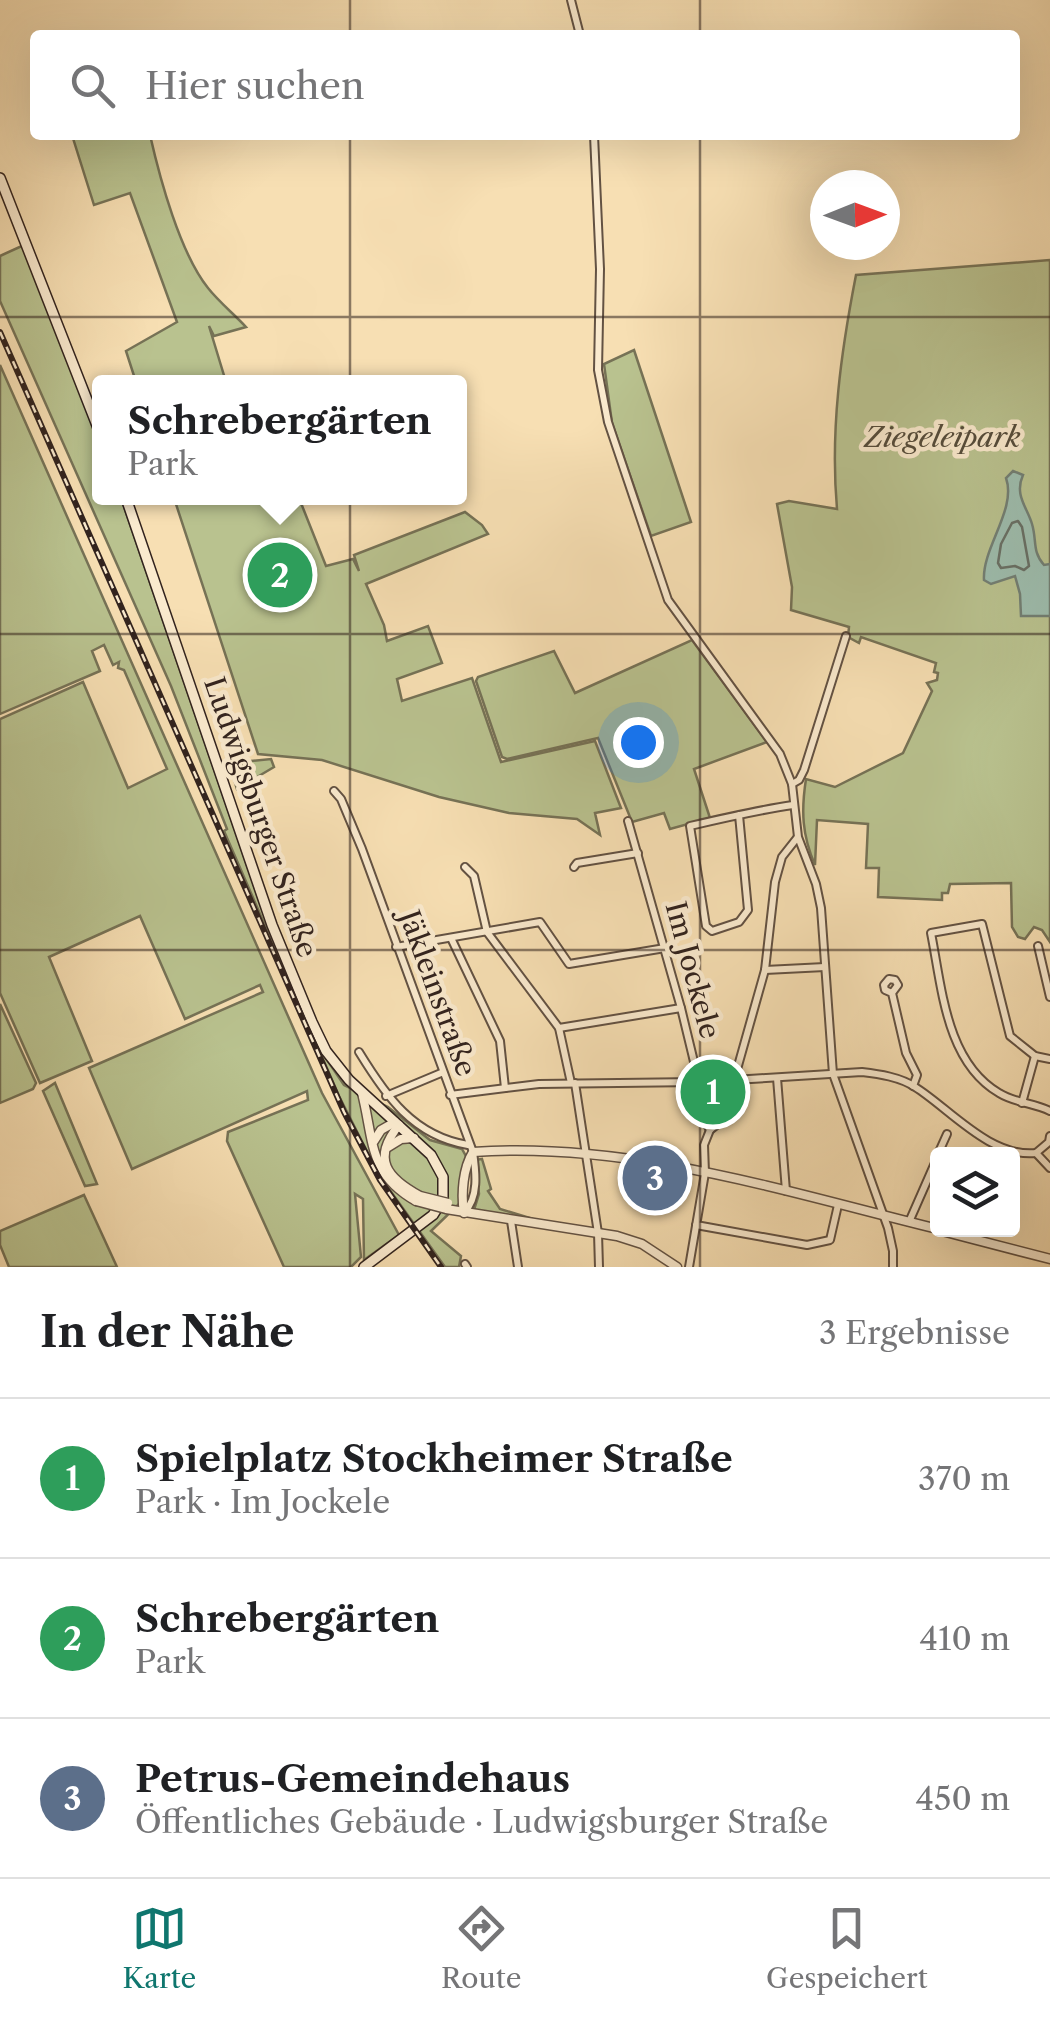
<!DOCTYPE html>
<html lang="de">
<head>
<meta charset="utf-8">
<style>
  body { margin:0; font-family:"Libre Caslon Text",serif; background:#f2f2f2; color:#202124 }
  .controls { position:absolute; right:30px; bottom:30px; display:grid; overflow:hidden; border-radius:10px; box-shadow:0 10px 40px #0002 }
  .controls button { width:90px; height:90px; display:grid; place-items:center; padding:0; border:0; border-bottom:2px solid #e0e0e0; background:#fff; color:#202124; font:50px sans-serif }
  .compass { position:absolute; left:810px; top:170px; width:90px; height:90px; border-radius:50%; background:#fff; box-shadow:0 10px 40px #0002; rotate:89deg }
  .you { position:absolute; left:638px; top:742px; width:35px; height:35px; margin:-25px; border:8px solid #fff; border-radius:50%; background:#1a73e8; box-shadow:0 0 0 15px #1a73e833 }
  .badge { display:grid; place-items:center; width:65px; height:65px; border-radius:50%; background:#0f766e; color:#fff; font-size:32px; font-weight:700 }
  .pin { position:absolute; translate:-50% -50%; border:5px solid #fff; box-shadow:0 2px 10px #0006 }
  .popup { position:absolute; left:92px; top:375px; width:375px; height:130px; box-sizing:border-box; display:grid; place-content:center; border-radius:10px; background:#fff; filter:drop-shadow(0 2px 8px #0005); font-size:32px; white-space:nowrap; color:#757577 }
  .popup b { font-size:38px; color:#202124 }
  .popup::after { content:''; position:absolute; left:50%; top:100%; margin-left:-20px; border:20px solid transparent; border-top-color:#fff }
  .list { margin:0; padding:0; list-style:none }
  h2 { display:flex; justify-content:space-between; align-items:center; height:130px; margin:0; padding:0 40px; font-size:42px }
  h2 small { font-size:32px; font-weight:400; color:#757577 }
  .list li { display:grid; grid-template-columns:65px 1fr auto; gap:30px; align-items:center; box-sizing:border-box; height:160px; padding:0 40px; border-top:2px solid #e0e0e0 }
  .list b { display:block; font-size:38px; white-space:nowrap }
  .list p { margin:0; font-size:32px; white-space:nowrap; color:#757577 }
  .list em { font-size:32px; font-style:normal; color:#757577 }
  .icon { flex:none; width:55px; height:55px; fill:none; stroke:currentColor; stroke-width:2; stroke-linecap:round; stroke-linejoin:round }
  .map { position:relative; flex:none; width:1050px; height:1267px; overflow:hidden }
  .search { position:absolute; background:#fff; box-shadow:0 10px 40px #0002; left:30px; right:30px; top:30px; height:110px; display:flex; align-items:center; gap:25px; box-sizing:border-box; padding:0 35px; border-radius:10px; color:#757577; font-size:38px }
  .sheet { height:610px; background:#fff }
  nav { display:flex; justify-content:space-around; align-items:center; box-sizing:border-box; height:140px; border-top:2px solid #e0e0e0; background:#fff; font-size:28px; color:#757577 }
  nav a { display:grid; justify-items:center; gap:5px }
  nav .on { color:#0f766e }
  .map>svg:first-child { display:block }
</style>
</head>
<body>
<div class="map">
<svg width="1050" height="1267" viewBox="0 0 1050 1267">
  <rect width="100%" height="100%" fill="#f7dfb3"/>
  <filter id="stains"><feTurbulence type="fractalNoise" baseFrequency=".002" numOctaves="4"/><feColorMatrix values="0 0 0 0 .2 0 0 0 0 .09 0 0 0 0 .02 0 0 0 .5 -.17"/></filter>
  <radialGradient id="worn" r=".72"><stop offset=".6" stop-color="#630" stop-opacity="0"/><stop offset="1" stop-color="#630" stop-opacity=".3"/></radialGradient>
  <g fill="#b9c28f" stroke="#767256" stroke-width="2.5">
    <path d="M 72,135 L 150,135 C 160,179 180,253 208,288 C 219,302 234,314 246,327 L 214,336 L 209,326 L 226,382 L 136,382 L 126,351 L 177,322 L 130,193 L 94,205 Z"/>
    <path d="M 24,245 L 100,443 L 100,498 L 121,498 L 260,903 L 321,1051 L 344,1085 L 388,1107 L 430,1140 L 462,1149 L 467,1158 L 460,1203 L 431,1231 L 461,1256 L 459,1267 L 445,1267 L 379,1175 L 339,1096 L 224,831 L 227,829 L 171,686 L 0,301 L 0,256 Z"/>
    <path d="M 1050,260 L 1050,942 L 1042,930 L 1034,927 L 1025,939 L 1018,937 L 1012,927 L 1011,883 L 950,884 L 948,893 L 942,893 L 942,900 L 878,897 L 879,868 L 866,868 L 868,824 L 817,820 L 815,865 C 802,835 801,811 806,779 L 835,787 L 903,753 L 932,691 L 927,683 L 937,680 L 938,673 L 934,672 L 936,663 L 861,637 L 859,643 L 848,637 L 849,627 L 791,610 L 792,587 L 777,504 L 789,501 L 837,509 C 830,430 841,352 856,275 Z"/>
    <path d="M 634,350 L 691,522 L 651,536 L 612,423 L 604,364 Z"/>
    <path d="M 0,365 L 322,1093 L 399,1235 L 364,1260 L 363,1199 L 355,1194 L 361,1257 L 351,1267 L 284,1267 L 227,1141 L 228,1132 L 308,1100 L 307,1091 L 132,1169 L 89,1068 L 263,992 L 260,985 L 185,1019 L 140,916 L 49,957 L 92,1061 L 40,1083 L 0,993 L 0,719 L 83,682 L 128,788 L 167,769 L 124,670 L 118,668 L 119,662 L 113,665 L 104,645 L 92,651 L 100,671 L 0,714 Z"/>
    <path d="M 174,498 L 259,498 L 260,501 L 272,498 L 299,498 L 326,566 L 353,559 L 359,571 L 354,555 L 465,512 L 482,525 L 488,534 L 366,584 L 384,625 L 387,641 L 428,626 L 442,663 L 397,679 L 402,701 L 472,678 L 501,762 L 595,741 L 621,808 L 595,813 L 600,835 L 577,819 L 509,813 L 439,797 L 322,760 L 258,754 Z"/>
    <path d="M 692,640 L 767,742 L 694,769 L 710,818 L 670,829 L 664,813 L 632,822 L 598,738 L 507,759 L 502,757 L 476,681 L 478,677 L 554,651 L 575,693 Z"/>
    <path d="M 271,759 L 274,767 L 237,789 L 232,773 L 234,768 L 251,761 Z"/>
    <path d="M 0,1004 L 36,1083 L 33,1089 L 0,1103 Z"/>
    <path d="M 731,1063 L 715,1111 L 709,1114 L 701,1064 Z"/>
    <path d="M 55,1083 L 97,1184 L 85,1186 L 43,1091 Z"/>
    <path d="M 482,1159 L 491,1189 L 488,1191 L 500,1209 L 533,1219 L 473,1213 L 479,1194 L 475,1160 Z"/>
    <path d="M 84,1195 L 117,1267 L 9,1267 L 0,1245 L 0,1231 Z"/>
  </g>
  <path fill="#9dbdae" stroke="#727f74" stroke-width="2.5" d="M 1013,471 L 1023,475 C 1014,495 1027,507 1032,524 C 1037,540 1032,552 1044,565 L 1050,564 L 1050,616 L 1021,616 L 1020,594 L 1015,576 L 991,584 L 984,580 C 982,548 1017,509 1006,478 Z"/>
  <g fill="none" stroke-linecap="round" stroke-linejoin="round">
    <path stroke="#687066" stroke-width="2.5" d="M 1018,521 L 1022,527 L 1029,566 L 1024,570 L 1015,566 L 1001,568 L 998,563 L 1001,544 L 1012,523 Z"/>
    <defs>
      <g id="minor">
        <path d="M 571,0 L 580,35"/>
        <path d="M 594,135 L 600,269 L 598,370 L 608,422 L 668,600 L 780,754 L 792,784 L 798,837 L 816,884 L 821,908 L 833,1074 L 888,1228 L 893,1251 L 893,1267"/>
        <path d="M 792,784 L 799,780 L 804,770 L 846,636"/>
        <path d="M 334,791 L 341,799 L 362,849 L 473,1152 C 476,1173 479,1197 464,1213"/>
        <path d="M 739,815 L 748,910 L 739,922 L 712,931 L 706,926 L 690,826 C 724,818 758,810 793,805"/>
        <path d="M 628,821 L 681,1008 L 696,1070 L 701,1115 L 710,1130"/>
        <path d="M 465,867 L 474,876 L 487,932 L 559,1028 L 571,1083"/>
        <path d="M 574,867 L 577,863 L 638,853"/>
        <path d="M 451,938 L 500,1041 L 505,1088"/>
        <path d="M 1038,946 L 1050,997"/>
        <path d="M 396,947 L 540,922 L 569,964 L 665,948"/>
        <path d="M 765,970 L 825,967"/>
        <path d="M 892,993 L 885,990 L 884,985 L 889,979 L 895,980 L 898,985 L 892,993 L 906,1053 L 917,1075 L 913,1086"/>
        <path d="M 559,1028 L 681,1008"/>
        <path d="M 359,1052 C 386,1096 413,1136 468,1145"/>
        <path d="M 1050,1059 L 1035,1056 L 1010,1036 L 982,924 L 931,933 C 942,988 946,1062 999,1093 C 1015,1103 1034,1103 1050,1111"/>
        <path d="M 777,1078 L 786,1191"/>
        <path d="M 734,1080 L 862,1072 C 879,1074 900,1077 915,1087 C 949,1108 990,1158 1036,1153 L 1049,1142 L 1050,1136"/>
        <path d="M 575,1083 L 598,1233 L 599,1267"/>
        <path d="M 450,1095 L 539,1084 L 698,1082"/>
        <path d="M 386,1096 L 441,1073"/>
        <path d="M 1022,1103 L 1035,1056"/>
        <path d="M 1036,1153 L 1050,1168"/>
        <path d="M 938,1154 L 947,1134"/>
        <path d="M 511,1221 L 518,1267"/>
        <path d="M 909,1222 L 938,1156"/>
        <path d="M 696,1225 L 807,1245 L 830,1240 L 838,1205"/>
        <path d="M 465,1264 L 467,1267"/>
        <path d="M 689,1267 L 705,1173 L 704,1145 L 710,1130 L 720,1122 L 734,1080 L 765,970 L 775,882 L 782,857 L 797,838"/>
      </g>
      <g id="tertiary">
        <path d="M 362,1093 C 374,1140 368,1174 416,1201"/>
        <path d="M 399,1125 C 371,1159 387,1178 420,1196"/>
        <path d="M 374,1141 L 381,1130 L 395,1122"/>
        <path d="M 388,1147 L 401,1139 L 414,1138"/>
        <path d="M 446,1209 L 617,1236 L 642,1244 L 677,1267"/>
        <path d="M 464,1213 C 461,1194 463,1168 473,1152 C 629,1141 787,1192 938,1229"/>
        <path d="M 938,1230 L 1050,1259"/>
      </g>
      <g id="secondary">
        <path d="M 0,178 L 100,433"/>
        <path d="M 126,498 L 272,925 L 312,1022 L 326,1051 L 349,1080 L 431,1155 L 443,1177 L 443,1199 L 433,1215 L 364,1267"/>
      </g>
    </defs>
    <use href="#minor" stroke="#635243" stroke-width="10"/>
    <use href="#tertiary" stroke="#635243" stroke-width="11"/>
    <use href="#secondary" stroke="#32231e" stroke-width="12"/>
    <use href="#minor" stroke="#faeace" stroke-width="6"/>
    <use href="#tertiary" stroke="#faeace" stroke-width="8"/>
    <use href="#secondary" stroke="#faeace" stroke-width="9"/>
    <defs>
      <path id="rail" d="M 0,332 L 344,1112 L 380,1180 L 441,1267"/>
    </defs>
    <use href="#rail" stroke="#32231e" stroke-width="6"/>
    <use href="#rail" stroke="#faeace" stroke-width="2.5" stroke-dasharray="8" stroke-linecap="butt"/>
    <defs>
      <g id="tertiary-bridge">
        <path d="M 420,1196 L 448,1203"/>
        <path d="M 416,1201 L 446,1209"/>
      </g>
    </defs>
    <use href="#tertiary-bridge" stroke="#635243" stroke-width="11" stroke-linecap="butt"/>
    <use href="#tertiary-bridge" stroke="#faeace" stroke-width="8"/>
  </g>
  <path fill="none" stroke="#32231e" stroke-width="2.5" stroke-opacity="0.55" d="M 350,0 L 350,35M 700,0 L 700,35M 350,135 L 350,1267M 700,135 L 700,1267M 0,317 L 1050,317M 0,634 L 1050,634M 0,950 L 1050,950"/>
  <g text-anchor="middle" stroke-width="9" stroke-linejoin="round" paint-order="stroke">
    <g font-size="28" font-style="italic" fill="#544b3a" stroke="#faeace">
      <text x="942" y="447">Ziegeleipark</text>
    </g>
    <g font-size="28" fill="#32231e" stroke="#faeace">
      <text transform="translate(261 817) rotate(71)" y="10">Ludwigsburger Straße</text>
      <text transform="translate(693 970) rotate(75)" y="10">Im Jockele</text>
      <text transform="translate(438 993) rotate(70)" y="10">Jäkleinstraße</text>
    </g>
  </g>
  <rect width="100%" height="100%" filter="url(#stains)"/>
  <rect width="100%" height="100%" fill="url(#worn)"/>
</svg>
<div class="controls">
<button><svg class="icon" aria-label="layers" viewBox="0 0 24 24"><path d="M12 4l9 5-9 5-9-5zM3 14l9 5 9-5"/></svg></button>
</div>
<svg class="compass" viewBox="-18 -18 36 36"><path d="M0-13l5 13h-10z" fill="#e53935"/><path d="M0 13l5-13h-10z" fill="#757577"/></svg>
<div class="you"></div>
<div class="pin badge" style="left:713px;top:1092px;background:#2e9e5b">1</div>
<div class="pin badge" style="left:280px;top:575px;background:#2e9e5b">2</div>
<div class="popup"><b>Schrebergärten</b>Park</div>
<div class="pin badge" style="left:655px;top:1178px;background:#5c6f8a">3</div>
<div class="search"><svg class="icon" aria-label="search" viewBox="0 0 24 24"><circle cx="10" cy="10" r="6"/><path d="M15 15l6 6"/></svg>Hier suchen</div>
</div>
<section class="sheet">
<h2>In der Nähe<small>3 Ergebnisse</small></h2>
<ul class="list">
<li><span class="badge" style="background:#2e9e5b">1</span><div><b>Spielplatz Stockheimer Straße</b><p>Park · Im Jockele</p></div><em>370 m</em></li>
<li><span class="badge" style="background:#2e9e5b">2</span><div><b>Schrebergärten</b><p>Park</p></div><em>410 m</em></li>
<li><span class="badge" style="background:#5c6f8a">3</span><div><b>Petrus-Gemeindehaus</b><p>Öffentliches Gebäude · Ludwigsburger Straße</p></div><em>450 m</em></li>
</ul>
</section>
<nav>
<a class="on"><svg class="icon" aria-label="map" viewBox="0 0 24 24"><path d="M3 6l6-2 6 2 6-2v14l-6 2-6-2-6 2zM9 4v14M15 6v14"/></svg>Karte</a>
<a><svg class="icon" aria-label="directions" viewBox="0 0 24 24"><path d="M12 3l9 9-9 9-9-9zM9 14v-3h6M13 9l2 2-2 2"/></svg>Route</a>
<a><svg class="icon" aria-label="saved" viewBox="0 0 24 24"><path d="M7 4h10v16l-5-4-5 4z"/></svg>Gespeichert</a>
</nav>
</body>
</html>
